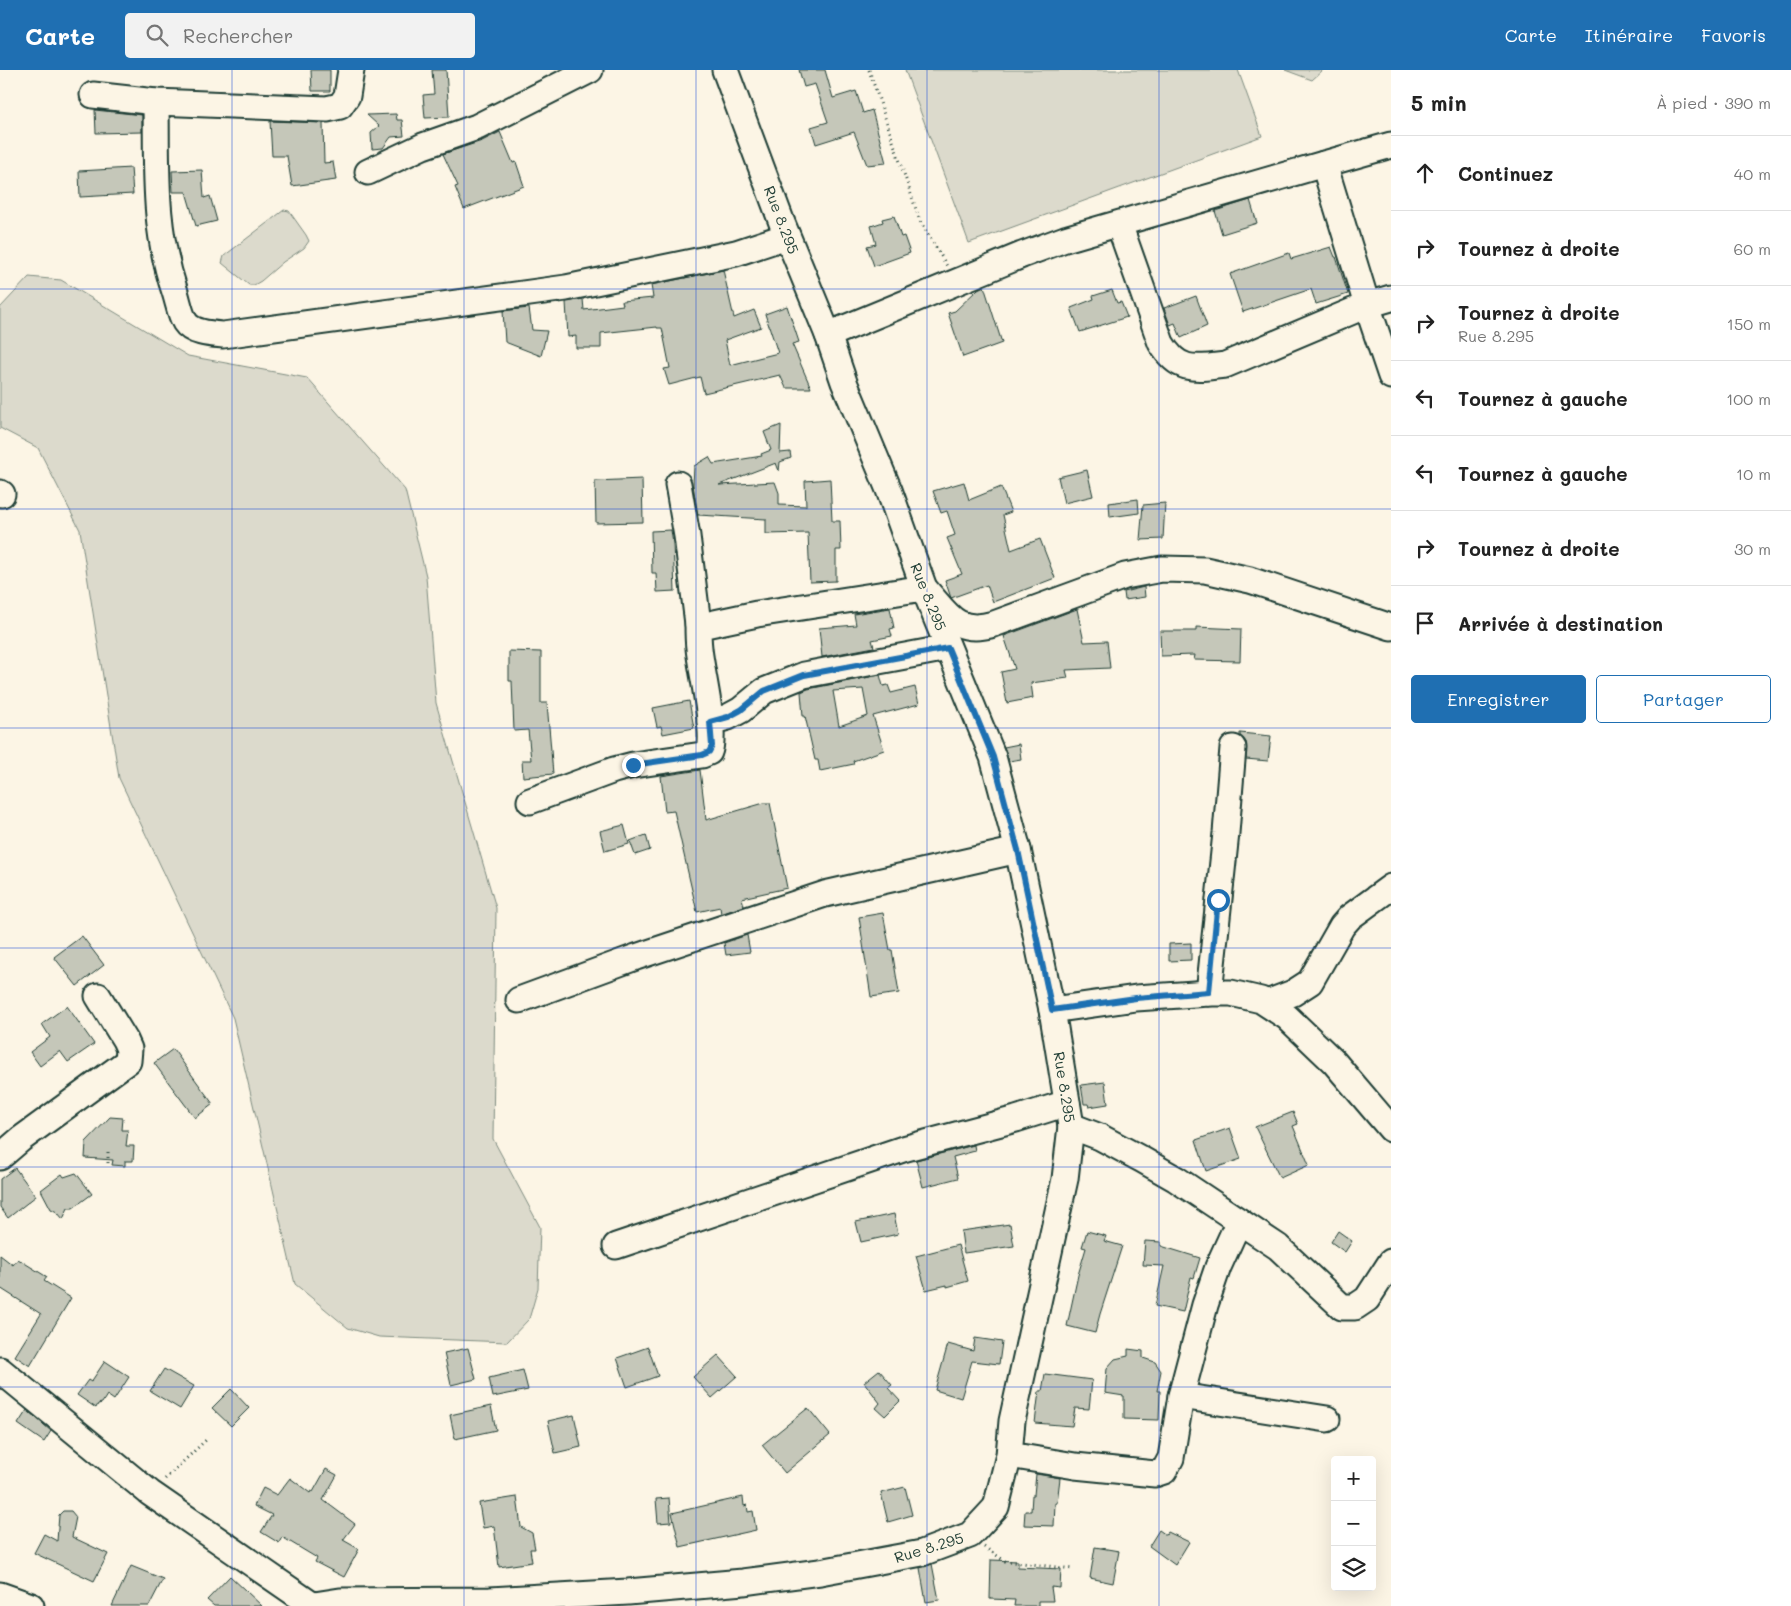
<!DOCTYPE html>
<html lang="fr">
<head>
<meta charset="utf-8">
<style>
  body { margin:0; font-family:Mali,sans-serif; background:#f2f2f2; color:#222 }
  .controls { position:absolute; right:15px; bottom:15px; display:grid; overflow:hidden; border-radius:5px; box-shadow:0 5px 20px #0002 }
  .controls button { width:45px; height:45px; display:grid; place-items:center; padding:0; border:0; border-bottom:1px solid #e0e0e0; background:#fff; color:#222; font:25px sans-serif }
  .stop { position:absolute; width:15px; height:15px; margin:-11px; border:4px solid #1f6fb2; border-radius:50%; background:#fff }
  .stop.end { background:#1f6fb2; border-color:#fff; box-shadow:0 1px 5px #0008 }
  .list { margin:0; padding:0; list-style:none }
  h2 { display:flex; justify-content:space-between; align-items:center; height:65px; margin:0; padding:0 20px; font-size:21px }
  h2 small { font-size:16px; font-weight:400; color:#767676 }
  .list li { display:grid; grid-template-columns:32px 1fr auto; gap:15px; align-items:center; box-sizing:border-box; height:75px; padding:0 20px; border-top:1px solid #e0e0e0 }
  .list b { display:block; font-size:19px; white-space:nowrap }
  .list p { margin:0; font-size:16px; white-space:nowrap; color:#767676 }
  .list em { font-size:16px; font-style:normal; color:#767676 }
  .actions { display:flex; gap:10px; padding:15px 20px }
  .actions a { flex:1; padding:11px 0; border:1px solid #1f6fb2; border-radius:5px; text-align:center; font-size:18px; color:#1f6fb2 }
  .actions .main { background:#1f6fb2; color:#fff }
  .icon { flex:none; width:28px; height:28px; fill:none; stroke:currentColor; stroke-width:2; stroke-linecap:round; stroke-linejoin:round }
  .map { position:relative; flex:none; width:1391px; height:1536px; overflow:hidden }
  header { display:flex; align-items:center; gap:30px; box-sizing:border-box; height:70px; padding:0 25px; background:#1f6fb2; color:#fff }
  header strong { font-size:24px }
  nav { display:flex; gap:28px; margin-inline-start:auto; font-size:18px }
  .search { width:350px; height:45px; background:#f2f2f2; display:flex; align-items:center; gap:12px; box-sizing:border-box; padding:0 18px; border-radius:5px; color:#767676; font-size:19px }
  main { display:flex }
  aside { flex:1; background:#fff }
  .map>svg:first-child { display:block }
</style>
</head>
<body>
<header>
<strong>Carte</strong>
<div class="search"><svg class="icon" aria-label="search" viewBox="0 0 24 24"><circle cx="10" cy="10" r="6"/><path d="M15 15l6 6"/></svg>Rechercher</div>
<nav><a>Carte</a><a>Itinéraire</a><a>Favoris</a></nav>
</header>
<main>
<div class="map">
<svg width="1391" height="1536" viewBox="0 0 1391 1536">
  <rect width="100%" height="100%" fill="#fcf5e5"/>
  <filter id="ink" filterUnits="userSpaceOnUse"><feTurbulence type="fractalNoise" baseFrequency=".02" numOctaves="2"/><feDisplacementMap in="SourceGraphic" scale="10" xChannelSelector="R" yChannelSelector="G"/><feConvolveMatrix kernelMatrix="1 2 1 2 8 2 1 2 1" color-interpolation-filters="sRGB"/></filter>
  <g filter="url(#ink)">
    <g fill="#dcdacc" stroke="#7e8c80">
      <path d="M 905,0 L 1238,0 L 1262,66 L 969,173 Z"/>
      <path d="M 1285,0 L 1323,0 L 1312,10 Z"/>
      <path d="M 284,140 L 289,141 L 306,165 L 309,171 L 304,178 L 283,192 L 261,211 L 254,215 L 249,215 L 222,193 L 224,186 Z"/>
      <path d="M 29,207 L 61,210 L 188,286 L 307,308 L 405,420 L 426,506 L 436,633 L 496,838 L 493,1069 L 540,1157 L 538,1218 L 529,1249 L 507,1272 L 379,1267 L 348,1258 L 295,1214 L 233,948 L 119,708 L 80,460 L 38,378 L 0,358 L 0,238 Z"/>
    </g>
    <g fill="#c5c7b9" stroke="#1f3d34" fill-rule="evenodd">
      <path d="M 311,0 L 330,0 L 330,21 L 312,21 Z"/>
      <path d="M 432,0 L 446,0 L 449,47 L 425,48 L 423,25 L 434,24 Z"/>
      <path d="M 799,0 L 825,0 L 833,28 L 856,21 L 863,43 L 872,40 L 886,93 L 867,95 L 854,62 L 816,74 L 811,57 L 828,52 L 815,14 L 804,17 Z"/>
      <path d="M 95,40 L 142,45 L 142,62 L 96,63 Z"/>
      <path d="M 396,44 L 397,50 L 402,50 L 404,66 L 391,67 L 383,78 L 372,79 L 371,63 L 379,56 L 367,45 Z"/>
      <path d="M 270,51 L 323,53 L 324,93 L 333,92 L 336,110 L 292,116 L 287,86 L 272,86 Z"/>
      <path d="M 500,62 L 513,93 L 516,92 L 524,116 L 464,139 L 455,117 L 458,116 L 443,84 L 482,71 Z"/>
      <path d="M 131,98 L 133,124 L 80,127 L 79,101 Z"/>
      <path d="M 202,100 L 204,128 L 210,126 L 217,151 L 196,156 L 186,122 L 173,122 L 172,101 Z"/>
      <path d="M 1250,130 L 1257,153 L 1222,164 L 1215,141 Z"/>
      <path d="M 894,146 L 901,167 L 904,166 L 910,183 L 874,196 L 867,176 L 876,174 L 871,156 L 883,152 L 882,149 Z"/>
      <path d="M 1331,177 L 1335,187 L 1336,187 L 1348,224 L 1316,234 L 1311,219 L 1243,242 L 1230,204 L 1289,183 L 1291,189 Z"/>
      <path d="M 723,200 L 734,248 L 754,240 L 761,257 L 725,270 L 730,295 L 778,283 L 765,244 L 787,236 L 799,272 L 792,274 L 811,318 L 786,318 L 780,305 L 704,323 L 700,307 L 669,315 L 664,299 L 670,298 L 662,258 L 657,258 L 657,257 L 601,263 L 601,278 L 576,278 L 576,266 L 568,267 L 566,232 L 583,229 L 584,240 L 623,235 L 622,231 L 653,228 L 651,215 Z"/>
      <path d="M 984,216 L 1002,273 L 963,287 L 948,243 L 955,241 L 978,219 Z"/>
      <path d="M 1112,220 L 1117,233 L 1121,232 L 1127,247 L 1080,262 L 1071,238 L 1094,229 L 1093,226 Z"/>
      <path d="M 1196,226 L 1207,256 L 1181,268 L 1175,253 L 1170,255 L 1164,238 Z"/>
      <path d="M 529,238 L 532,260 L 547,261 L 541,286 L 505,272 L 503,241 Z"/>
      <path d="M 781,355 L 780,383 L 790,382 L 791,388 L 780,392 L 779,401 L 776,393 L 719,415 L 775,412 L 779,423 L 779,435 L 806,436 L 805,411 L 830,409 L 832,451 L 840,451 L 841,480 L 836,480 L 836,511 L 810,512 L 808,463 L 766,464 L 766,449 L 698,445 L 693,415 L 694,396 L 709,387 L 713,394 L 762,386 L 761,384 L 771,380 L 764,362 Z"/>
      <path d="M 1087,400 L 1093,426 L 1064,433 L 1058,407 Z"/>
      <path d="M 642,409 L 643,452 L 596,453 L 595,411 Z"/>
      <path d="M 964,412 L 969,430 L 1001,417 L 1011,442 L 1003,445 L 1011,480 L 1040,469 L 1055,508 L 993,532 L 987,515 L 951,528 L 945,510 L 962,504 L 947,468 L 955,465 L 947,441 L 941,443 L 933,421 Z"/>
      <path d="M 1138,429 L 1139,443 L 1110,447 L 1109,433 Z"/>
      <path d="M 1165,433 L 1163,469 L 1140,470 L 1143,435 Z"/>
      <path d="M 671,460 L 673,474 L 675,521 L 657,522 L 656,503 L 652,503 L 651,461 Z"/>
      <path d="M 1144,517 L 1145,527 L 1125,530 L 1124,522 Z"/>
      <path d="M 890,538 L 894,558 L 890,559 L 892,566 L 872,570 L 874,577 L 822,587 L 819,558 L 856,555 L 854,544 Z"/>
      <path d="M 1077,539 L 1084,572 L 1107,571 L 1110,598 L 1066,600 L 1068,608 L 1031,613 L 1033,628 L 1007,633 L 1001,602 L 1015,599 L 1004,566 Z"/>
      <path d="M 1196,557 L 1241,559 L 1240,591 L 1194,590 L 1195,585 L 1161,586 L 1160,561 L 1196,561 Z"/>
      <path d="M 509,581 L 541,582 L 541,633 L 547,633 L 553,704 L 523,707 L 522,690 L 531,690 L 528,660 L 514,661 L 512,611 L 509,611 Z"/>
      <path d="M 880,605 L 883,616 L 888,615 L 891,623 L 915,617 L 919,634 L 873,646 L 884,680 L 853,691 L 854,694 L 820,701 L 818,690 L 815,690 L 805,646 L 803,646 L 801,622 L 808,619 ZM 863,619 L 868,646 L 839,656 L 833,621 Z"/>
      <path d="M 689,631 L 694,658 L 663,664 L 661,656 L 657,657 L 653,638 Z"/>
      <path d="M 1240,663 L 1271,666 L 1268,691 L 1246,689 L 1246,672 L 1240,666 Z"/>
      <path d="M 1019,674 L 1021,689 L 1009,691 L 1004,677 Z"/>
      <path d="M 700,700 L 706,750 L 764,733 L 770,733 L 787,818 L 742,828 L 744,836 L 721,844 L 720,837 L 697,842 L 674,741 L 665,742 L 661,706 Z"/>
      <path d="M 624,755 L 629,774 L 605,781 L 600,761 Z"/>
      <path d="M 646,765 L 650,780 L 635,785 L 630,771 Z"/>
      <path d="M 883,843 L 890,880 L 892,880 L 899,923 L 871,927 L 859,847 Z"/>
      <path d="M 747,865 L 750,882 L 726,885 L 724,873 Z"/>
      <path d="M 82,866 L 104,895 L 77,916 L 54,887 Z"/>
      <path d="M 1191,873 L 1191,890 L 1169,891 L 1169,874 Z"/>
      <path d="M 67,936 L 94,974 L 68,992 L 60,981 L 40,996 L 30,982 L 50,967 L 42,954 Z"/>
      <path d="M 173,979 L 213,1034 L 195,1048 L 154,993 Z"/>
      <path d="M 1105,1012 L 1108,1034 L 1089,1037 L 1088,1034 L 1084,1034 L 1081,1015 Z"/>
      <path d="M 1293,1042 L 1298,1054 L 1293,1056 L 1309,1095 L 1280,1108 L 1255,1057 Z"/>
      <path d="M 110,1047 L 123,1048 L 122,1060 L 128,1060 L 126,1076 L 134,1076 L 133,1091 L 125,1091 L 125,1096 L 112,1095 L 113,1090 L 85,1088 L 86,1072 Z"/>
      <path d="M 1230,1058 L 1241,1089 L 1206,1101 L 1196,1070 Z"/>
      <path d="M 974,1075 L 975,1081 L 953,1087 L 958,1108 L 923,1117 L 916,1090 Z"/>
      <path d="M 15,1098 L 36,1126 L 8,1148 L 0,1137 L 0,1109 Z"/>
      <path d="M 76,1103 L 92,1124 L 73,1138 L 68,1138 L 63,1149 L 57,1142 L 51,1139 L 41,1120 L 62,1104 L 64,1107 Z"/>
      <path d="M 894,1144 L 898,1164 L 861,1172 L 856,1152 Z"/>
      <path d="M 1010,1154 L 1014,1176 L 964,1183 L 961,1161 Z"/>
      <path d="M 1087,1161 L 1106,1166 L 1104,1171 L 1122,1176 L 1100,1244 L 1095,1263 L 1067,1256 L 1078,1205 L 1086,1178 L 1082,1177 Z"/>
      <path d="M 1338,1161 L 1352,1171 L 1345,1182 L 1331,1172 Z"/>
      <path d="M 1145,1171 L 1161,1172 L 1161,1176 L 1200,1188 L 1194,1208 L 1191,1207 L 1183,1242 L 1155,1236 L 1164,1196 L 1143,1195 Z"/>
      <path d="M 958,1175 L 968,1211 L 947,1217 L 947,1215 L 926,1220 L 916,1186 Z"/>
      <path d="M 0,1185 L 13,1195 L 18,1189 L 47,1207 L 44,1211 L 71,1228 L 30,1296 L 15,1286 L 41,1244 L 0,1218 Z"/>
      <path d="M 975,1268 L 1002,1272 L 999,1294 L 972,1291 L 961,1328 L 935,1320 L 948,1274 L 973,1281 Z"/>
      <path d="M 648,1277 L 658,1306 L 627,1317 L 617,1288 Z"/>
      <path d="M 468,1278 L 476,1309 L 451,1315 L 444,1283 Z"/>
      <path d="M 1128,1279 L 1143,1281 L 1143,1288 L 1155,1292 L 1161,1301 L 1157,1321 L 1160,1321 L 1159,1350 L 1124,1349 L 1124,1326 L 1105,1323 L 1107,1298 L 1115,1289 L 1128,1286 Z"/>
      <path d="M 718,1285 L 737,1306 L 712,1328 L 693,1307 Z"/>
      <path d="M 105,1291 L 129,1307 L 114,1330 L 107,1325 L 102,1333 L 98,1334 L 96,1338 L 77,1325 L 88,1310 L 91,1312 Z"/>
      <path d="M 164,1299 L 194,1316 L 180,1339 L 150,1321 Z"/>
      <path d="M 523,1300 L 528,1320 L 493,1327 L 489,1308 Z"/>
      <path d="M 879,1300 L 892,1315 L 888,1318 L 900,1331 L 885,1346 L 876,1338 L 880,1333 L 864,1312 Z"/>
      <path d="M 1045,1304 L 1092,1310 L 1089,1339 L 1075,1338 L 1072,1356 L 1035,1353 L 1039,1321 L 1042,1321 Z"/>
      <path d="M 231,1319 L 249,1338 L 231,1356 L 212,1338 Z"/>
      <path d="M 491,1336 L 496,1360 L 455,1369 L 450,1345 Z"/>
      <path d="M 808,1338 L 830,1365 L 785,1403 L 762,1375 Z"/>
      <path d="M 27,1340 L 51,1361 L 44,1372 L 18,1354 Z"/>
      <path d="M 574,1345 L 581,1377 L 555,1383 L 548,1351 Z"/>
      <path d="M 326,1399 L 337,1405 L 323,1430 L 355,1454 L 343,1470 L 359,1479 L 344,1507 L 315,1492 L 317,1488 L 282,1467 L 279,1473 L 261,1462 L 272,1445 L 254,1436 L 263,1418 L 277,1425 L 290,1408 L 310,1423 L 311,1421 L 313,1422 Z"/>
      <path d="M 1036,1404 L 1060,1408 L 1057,1433 L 1055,1433 L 1054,1456 L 1024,1455 L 1025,1441 L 1031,1441 L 1032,1425 L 1034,1425 Z"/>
      <path d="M 905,1417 L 912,1445 L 888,1452 L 881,1423 Z"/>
      <path d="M 517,1427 L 521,1457 L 532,1463 L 535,1479 L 530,1479 L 532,1492 L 499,1497 L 494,1456 L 483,1458 L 479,1433 Z"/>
      <path d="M 743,1427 L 744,1436 L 747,1435 L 748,1442 L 753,1441 L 756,1460 L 680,1477 L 672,1443 Z"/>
      <path d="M 669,1428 L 671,1452 L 658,1453 L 656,1429 Z"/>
      <path d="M 63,1441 L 71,1441 L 76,1447 L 72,1467 L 108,1484 L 94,1511 L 34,1483 L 44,1464 L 57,1471 L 59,1445 Z"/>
      <path d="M 1159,1460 L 1166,1465 L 1168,1462 L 1189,1472 L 1175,1495 L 1149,1476 Z"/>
      <path d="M 1095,1477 L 1119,1481 L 1113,1513 L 1090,1508 Z"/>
      <path d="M 991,1490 L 1018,1491 L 1018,1497 L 1061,1499 L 1060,1518 L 1051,1517 L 1053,1531 L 1038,1531 L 1038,1536 L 1014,1536 L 1015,1530 L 990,1529 Z"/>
      <path d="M 932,1494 L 939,1530 L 926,1532 L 920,1498 Z"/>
      <path d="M 131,1496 L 163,1509 L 149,1536 L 112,1536 Z"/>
      <path d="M 230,1506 L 262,1536 L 214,1536 L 207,1530 Z"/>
    </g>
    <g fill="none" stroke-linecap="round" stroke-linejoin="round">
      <defs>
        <g id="minor">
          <path d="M 93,25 L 156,32 L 327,39 L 340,36 L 347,26 L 351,0"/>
          <path d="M 156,32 C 157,99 153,157 175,222 C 178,231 180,244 185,252 C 192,263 211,264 223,265 L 566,218 L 736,183 L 787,166"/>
          <path d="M 1324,94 L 1391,75"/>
          <path d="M 368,102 L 423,76 L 477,57 L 590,0"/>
          <path d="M 1119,154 L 1161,273 C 1178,302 1194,299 1225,295 L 1367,235 L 1391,306"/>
          <path d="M 828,265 L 1022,185 L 1065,169 L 1324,94 L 1367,235 L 1391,228"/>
          <path d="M 678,414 L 687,466 L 698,554"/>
          <path d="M 0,423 L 2,424"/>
          <path d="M 710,652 L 728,647 L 741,640 L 764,621 L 804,605 L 948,578"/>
          <path d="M 530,731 L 614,700 L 633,695 L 702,685 L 709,682 C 717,663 701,601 699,578 C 698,570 698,562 698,554 L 710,554 L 757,544 L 924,518 C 948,544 955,565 994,554 L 1125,506 L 1162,499 L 1205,500 L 1250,510 L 1391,557"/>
          <path d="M 1209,923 L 1226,763 L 1233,678"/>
          <path d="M 519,930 L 636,887 L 825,824 L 1018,780"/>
          <path d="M 1267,933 L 1293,923 L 1310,912 L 1342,856 L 1350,847 L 1391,817"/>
          <path d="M 1052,940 L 1136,928 L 1209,923 L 1231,923 L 1261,930 L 1287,947 L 1334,992 L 1391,1059"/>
          <path d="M 1071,1056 L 1100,1067 L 1141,1089 L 1176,1109 L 1278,1177 L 1342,1237 L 1355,1237 L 1367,1229 L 1391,1192"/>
          <path d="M 0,1087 L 21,1069 L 128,991 L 129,979 L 125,970 L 98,926"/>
          <path d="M 616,1176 L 903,1079 L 1016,1049 L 1067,1033"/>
          <path d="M 0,1300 L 150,1423 L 312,1535"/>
          <path d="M 1181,1326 L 1327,1349"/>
          <path d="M 1009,1385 L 1075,1396 L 1155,1404 L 1164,1401 L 1171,1388 L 1181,1326 L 1205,1235 L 1218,1197 L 1239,1151"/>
          <path d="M 0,1525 L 31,1536"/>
          <path d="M 308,1536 L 340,1531 L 490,1530 L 628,1522 L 743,1512 L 820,1502 L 922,1483 L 970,1465 L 996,1437 L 1009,1385 L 1012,1351 L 1065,1109 L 1071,1056 L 1052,940 L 1018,780 L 993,687 L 924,518 L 889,420 L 844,312 L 828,265 L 782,153 L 725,0"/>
        </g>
      </defs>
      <use href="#minor" stroke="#1f3d34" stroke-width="29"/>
      <g stroke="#1f3d34" stroke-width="3" stroke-dasharray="1 4" stroke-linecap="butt">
        <path d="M 869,0 L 920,151 L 947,196"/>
        <path d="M 108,1093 L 108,1082"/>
        <path d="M 165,1409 L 208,1368"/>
        <path d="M 984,1477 L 1005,1491 L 1073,1499"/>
      </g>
      <use href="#minor" stroke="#fcf5e5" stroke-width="25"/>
    </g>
  </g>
  <g fill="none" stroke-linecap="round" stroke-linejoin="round" filter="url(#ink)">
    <path stroke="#1f6fb2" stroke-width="6" d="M 633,695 L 702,685 L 709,682 L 712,676 L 710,652 L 728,647 L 741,640 L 764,621 L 804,605 L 948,578 L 993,687 L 1018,780 L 1052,940 L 1136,928 L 1209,922 L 1218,830"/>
  </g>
  <path fill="none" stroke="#1d4ed8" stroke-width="1" stroke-opacity="0.55" d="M 232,0 L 232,1536M 464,0 L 464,1536M 696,0 L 696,1536M 927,0 L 927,1536M 1159,0 L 1159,1536M 0,219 L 1391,219M 0,439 L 1391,439M 0,658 L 1391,658M 0,878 L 1391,878M 0,1097 L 1391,1097M 0,1317 L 1391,1317"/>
  <g text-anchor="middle" stroke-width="4.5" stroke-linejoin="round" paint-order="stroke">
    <g font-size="15" fill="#1f3d34" stroke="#fcf5e5">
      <text transform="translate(781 150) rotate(69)" y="5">Rue 8.295</text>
      <text transform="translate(928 527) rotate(68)" y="5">Rue 8.295</text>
      <text transform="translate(1064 1017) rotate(81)" y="5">Rue 8.295</text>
      <text transform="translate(929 1478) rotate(-17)" y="5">Rue 8.295</text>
    </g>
  </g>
</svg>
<div class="controls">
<button>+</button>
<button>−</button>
<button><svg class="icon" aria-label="layers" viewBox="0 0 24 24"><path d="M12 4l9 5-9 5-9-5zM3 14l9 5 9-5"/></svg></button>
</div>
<div class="stop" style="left:1218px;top:830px"></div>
<div class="stop end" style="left:633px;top:695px"></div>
</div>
<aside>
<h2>5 min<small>À pied · 390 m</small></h2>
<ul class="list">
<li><svg class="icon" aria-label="ahead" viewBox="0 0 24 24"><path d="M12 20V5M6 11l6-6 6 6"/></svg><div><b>Continuez</b></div><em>40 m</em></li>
<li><svg class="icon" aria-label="right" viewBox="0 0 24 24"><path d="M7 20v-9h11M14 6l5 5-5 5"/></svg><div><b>Tournez à droite</b></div><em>60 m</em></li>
<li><svg class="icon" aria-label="right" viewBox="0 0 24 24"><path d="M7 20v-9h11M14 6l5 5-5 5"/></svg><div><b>Tournez à droite</b><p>Rue 8.295</p></div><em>150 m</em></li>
<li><svg class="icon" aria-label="left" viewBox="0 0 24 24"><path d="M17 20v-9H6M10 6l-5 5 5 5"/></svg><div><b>Tournez à gauche</b></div><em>100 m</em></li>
<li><svg class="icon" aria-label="left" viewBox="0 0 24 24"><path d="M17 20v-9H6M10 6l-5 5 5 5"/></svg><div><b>Tournez à gauche</b></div><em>10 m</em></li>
<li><svg class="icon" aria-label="right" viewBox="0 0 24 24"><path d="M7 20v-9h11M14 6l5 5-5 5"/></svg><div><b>Tournez à droite</b></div><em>30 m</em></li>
<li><svg class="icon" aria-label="arrive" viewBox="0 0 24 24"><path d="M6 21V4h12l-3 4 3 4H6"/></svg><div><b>Arrivée à destination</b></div></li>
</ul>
<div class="actions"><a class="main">Enregistrer</a><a>Partager</a></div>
</aside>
</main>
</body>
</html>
